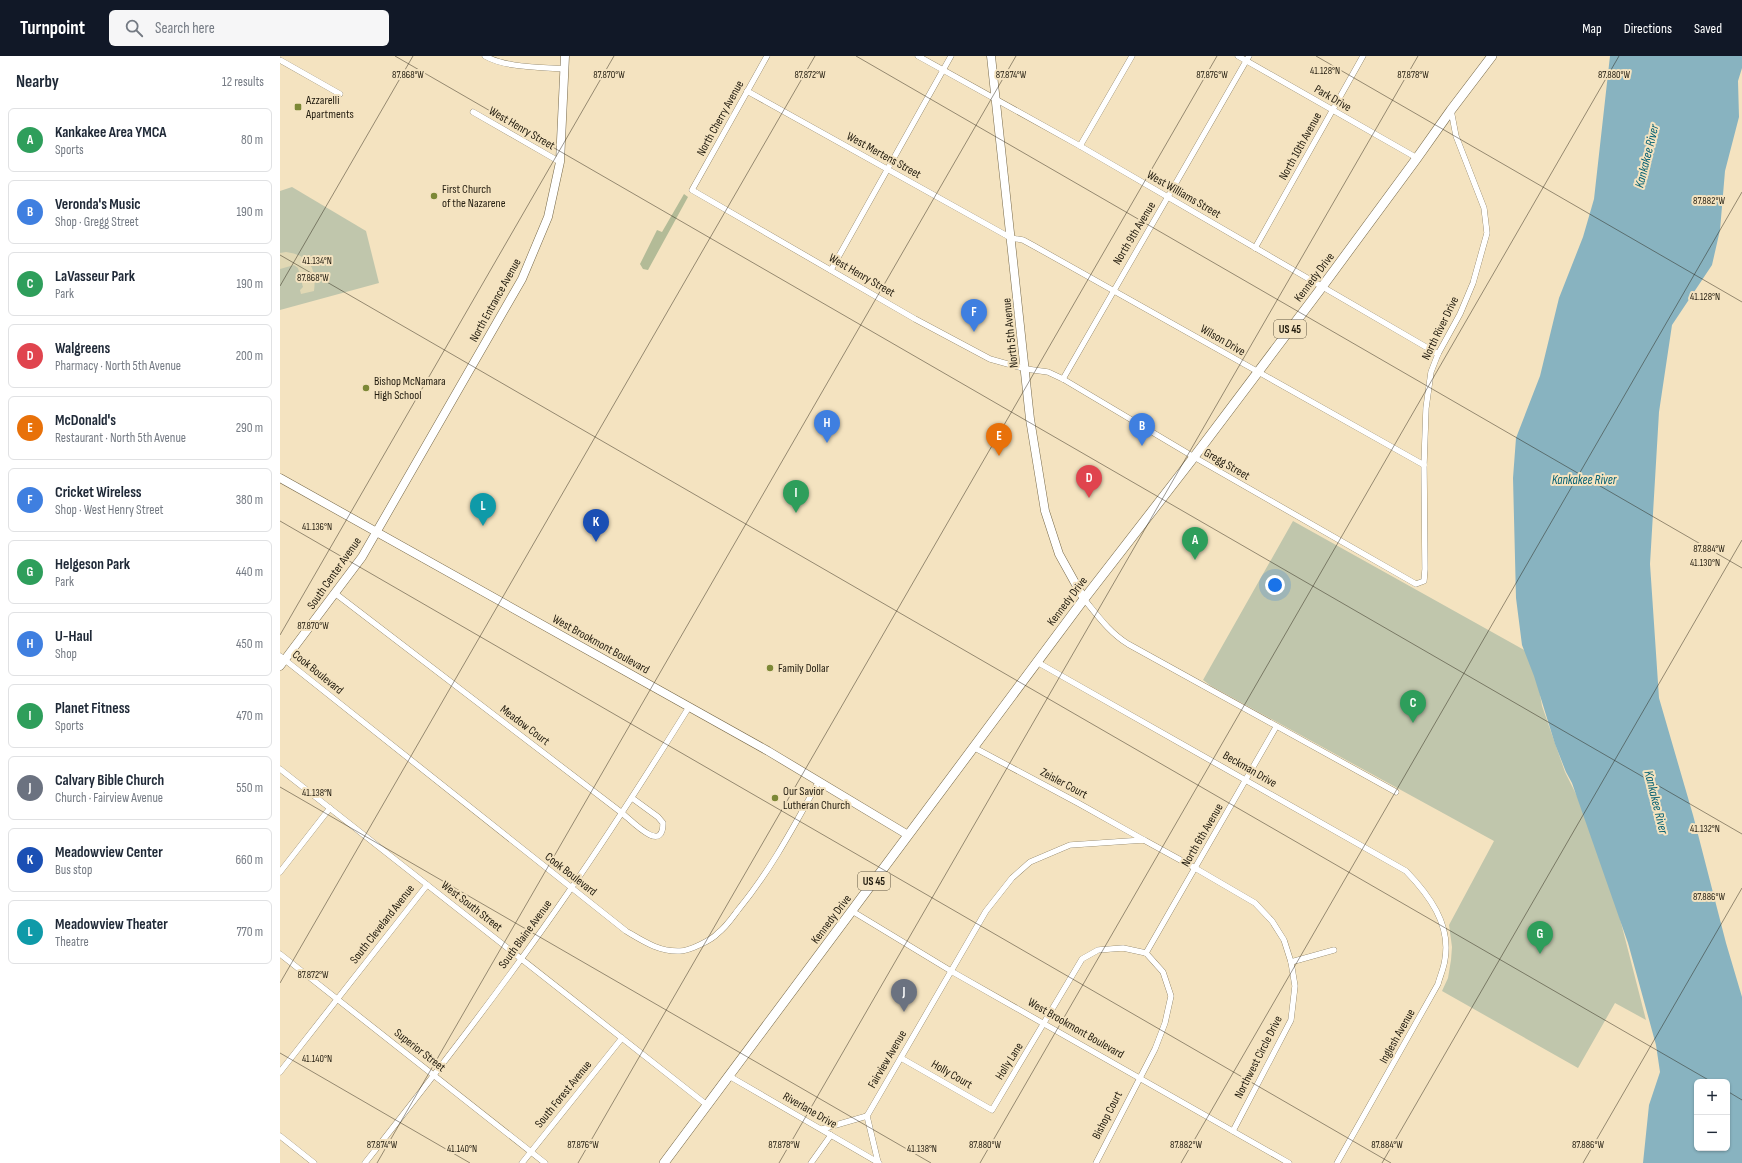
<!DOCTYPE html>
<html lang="en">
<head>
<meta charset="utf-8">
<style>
  body { margin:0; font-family:"Sofia Sans Condensed",sans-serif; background:#f6f6f7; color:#1f2937 }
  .controls { position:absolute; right:12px; bottom:12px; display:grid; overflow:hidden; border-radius:6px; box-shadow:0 1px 3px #0004 }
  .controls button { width:36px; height:36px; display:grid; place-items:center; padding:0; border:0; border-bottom:1px solid #e0e1e3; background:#fff; color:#1f2937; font:20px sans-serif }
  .you { position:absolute; left:995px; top:529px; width:14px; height:14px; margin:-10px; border:3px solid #fff; border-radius:50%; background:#1a73e8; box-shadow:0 0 0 6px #1a73e833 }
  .badge { display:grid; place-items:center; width:26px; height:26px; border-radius:50%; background:#111827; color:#fff; font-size:13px; font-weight:700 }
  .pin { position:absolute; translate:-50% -33px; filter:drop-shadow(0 1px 2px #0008) }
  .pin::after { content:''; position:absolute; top:21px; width:14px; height:12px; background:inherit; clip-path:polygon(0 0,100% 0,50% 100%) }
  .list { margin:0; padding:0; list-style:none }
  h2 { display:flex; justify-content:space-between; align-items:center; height:52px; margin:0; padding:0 16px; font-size:17px }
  h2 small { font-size:13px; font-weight:400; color:#747a83 }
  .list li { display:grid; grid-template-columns:26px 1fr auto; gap:12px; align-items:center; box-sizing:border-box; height:64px; margin:0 8px 8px; padding:0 8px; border:1px solid #e0e1e3; border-radius:6px }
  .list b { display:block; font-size:15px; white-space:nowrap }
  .list p { margin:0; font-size:13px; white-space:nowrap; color:#747a83 }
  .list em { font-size:13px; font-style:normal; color:#747a83 }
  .icon { flex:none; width:22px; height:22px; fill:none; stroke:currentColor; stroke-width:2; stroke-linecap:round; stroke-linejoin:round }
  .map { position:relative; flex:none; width:1462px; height:1107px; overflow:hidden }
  header { display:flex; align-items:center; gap:24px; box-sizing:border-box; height:56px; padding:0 20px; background:#111827; color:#fff }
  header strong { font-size:19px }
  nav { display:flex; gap:22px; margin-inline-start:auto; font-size:14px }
  .search { width:280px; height:36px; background:#f6f6f7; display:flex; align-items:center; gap:10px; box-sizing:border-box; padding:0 14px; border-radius:6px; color:#747a83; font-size:15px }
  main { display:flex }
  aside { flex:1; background:#fff }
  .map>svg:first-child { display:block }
</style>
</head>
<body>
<header>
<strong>Turnpoint</strong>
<div class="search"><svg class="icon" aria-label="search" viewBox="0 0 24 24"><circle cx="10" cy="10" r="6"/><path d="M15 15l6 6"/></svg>Search here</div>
<nav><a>Map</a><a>Directions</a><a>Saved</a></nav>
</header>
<main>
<aside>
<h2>Nearby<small>12 results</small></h2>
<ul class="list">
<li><span class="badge" style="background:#2e9e5b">A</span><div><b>Kankakee Area YMCA</b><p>Sports</p></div><em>80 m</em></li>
<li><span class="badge" style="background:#3f7fe0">B</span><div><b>Veronda's Music</b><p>Shop · Gregg Street</p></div><em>190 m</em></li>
<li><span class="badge" style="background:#2e9e5b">C</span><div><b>LaVasseur Park</b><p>Park</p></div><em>190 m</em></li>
<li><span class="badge" style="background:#e0444e">D</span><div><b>Walgreens</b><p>Pharmacy · North 5th Avenue</p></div><em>200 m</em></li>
<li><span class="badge" style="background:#e8710a">E</span><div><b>McDonald's</b><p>Restaurant · North 5th Avenue</p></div><em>290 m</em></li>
<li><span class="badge" style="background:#3f7fe0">F</span><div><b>Cricket Wireless</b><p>Shop · West Henry Street</p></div><em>380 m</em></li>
<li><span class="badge" style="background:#2e9e5b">G</span><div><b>Helgeson Park</b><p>Park</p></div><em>440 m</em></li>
<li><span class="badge" style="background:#3f7fe0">H</span><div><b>U-Haul</b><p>Shop</p></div><em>450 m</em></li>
<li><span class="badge" style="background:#2e9e5b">I</span><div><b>Planet Fitness</b><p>Sports</p></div><em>470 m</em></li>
<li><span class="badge" style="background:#6b7280">J</span><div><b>Calvary Bible Church</b><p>Church · Fairview Avenue</p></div><em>550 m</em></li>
<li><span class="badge" style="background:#1a4fb4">K</span><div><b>Meadowview Center</b><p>Bus stop</p></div><em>660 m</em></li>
<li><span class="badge" style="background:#0f9aa8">L</span><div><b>Meadowview Theater</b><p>Theatre</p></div><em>770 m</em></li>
</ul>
</aside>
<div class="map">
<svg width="1462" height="1107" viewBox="0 0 1462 1107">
  <rect width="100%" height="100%" fill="#f4e3c0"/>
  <g fill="#c0c6ac">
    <path d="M 12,131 L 86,175 L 99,227 L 0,254 L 0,135 Z"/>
    <path d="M 1013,465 L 1253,599 L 1262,650 L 1285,716 L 1303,752 L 1338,855 L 1366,964 L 1335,947 L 1298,1012 L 1162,935 L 1168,922 L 1171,904 L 1172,891 L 1169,869 L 1214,785 L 931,630 L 923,624 Z"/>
  </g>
  <path fill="#b3bb97" d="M 404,138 L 408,141 L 368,214 L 363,213 L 360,208 L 377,174 L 382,176 Z"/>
  <path fill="#e1d8b4" d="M 6,196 C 29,199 37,212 34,235 L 21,238 L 20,234 L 23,231 L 18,212 L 14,209 L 0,213 L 0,197 Z"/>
  <path fill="#88b3c0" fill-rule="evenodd" d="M 1330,0 L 1462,0 L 1462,12 L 1458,25 L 1459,61 L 1445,115 L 1440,174 L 1432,209 L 1392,269 L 1379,356 L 1370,508 L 1379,642 L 1413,759 L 1446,887 L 1462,941 L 1462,1107 L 1363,1107 L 1369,1049 L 1380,1016 L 1376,989 L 1348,887 L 1292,727 L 1286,716 L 1275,688 L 1254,620 L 1242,589 L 1236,542 L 1233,422 L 1236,382 L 1260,320 L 1279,242 L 1303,181 L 1314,143 ZM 1417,1026 L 1447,1026 L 1447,1092 L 1417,1092 Z"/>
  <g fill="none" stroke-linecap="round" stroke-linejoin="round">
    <defs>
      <g id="street">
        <path d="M 205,0 C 226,12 261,11 284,13"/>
        <path d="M 487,0 L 412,134 L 635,263 L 710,303 L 746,313 L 768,316 L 783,323 L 914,401 L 1136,528 L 1144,525 L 1145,513 L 1144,409 L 1146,352 L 1151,316 L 1158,298 L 1180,258 L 1193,227 L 1207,177 L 1204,152 L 1176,80 L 1171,54"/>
        <path d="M 638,0 L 800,90 L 1158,298"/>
        <path d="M 958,0 L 1137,102"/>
        <path d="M 0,4 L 60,38"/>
        <path d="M 467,35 L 731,182 L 743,184 L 754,190 L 1144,409"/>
        <path d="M 193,56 L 280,106"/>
        <path d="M 800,90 L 852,0"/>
        <path d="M 975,192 L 1083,0"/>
        <path d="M 551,214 L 671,0"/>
        <path d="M 783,323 L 969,0"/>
        <path d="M 56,538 L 342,757 C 351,764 383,799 383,767 L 378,761 L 352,742"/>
        <path d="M 804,543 C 818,560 829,576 848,588 L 1116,736"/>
        <path d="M 0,600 L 346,875 C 363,885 379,896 400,895 C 409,895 432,884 438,877 C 446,871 452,862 458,854 C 491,814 514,770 539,725"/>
        <path d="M 757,606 L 1126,815 C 1149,839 1171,868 1165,903 C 1164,912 1160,920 1158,928 L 1057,1107"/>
        <path d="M 693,691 L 798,747 L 864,784"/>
        <path d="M 0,713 L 427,1049"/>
        <path d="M 0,816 L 50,752"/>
        <path d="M 572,855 L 671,915 L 1009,1107"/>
        <path d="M 866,897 L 996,671"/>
        <path d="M 0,898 L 265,1107"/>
        <path d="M 1011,906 L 1054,894"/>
        <path d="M 621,1002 L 712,1054 L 802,903 L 818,894 L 843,892 L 866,897"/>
        <path d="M 0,1016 L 147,829"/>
        <path d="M 449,1020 L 599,1107"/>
        <path d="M 542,1073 L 587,1060"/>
        <path d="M 0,1080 L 34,1107"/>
        <path d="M 598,1106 L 587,1060 L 706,855 L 732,822 L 750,806 L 790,789 L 864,784 L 915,812 L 975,847 L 992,865 L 1004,884 L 1011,906 L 1015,930 L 1011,964 L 953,1075"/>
        <path d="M 85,1107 C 156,1017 227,926 292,831 C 333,772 371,712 409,651"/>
        <path d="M 242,1107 L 342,982"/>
        <path d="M 531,1107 L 551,1079"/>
        <path d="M 816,1107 L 875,993 L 885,967 L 891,940 L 883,916 L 866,897"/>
      </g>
      <g id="secondary">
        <path d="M 711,0 L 750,363 L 765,455 L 779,498 L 804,543"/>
        <path d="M 0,422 L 488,695 L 628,779"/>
        <path d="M 0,610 L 82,501 L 242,223 L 268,161 L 280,106 L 285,0"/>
      </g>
      <path id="primary" d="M 384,1107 L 804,543 L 914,401 L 1042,231 L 1137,102 L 1171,54 L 1212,0"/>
    </defs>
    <use href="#street" stroke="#766848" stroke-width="6"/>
    <use href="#secondary" stroke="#766848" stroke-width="9"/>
    <use href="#primary" stroke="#766848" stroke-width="10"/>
    <use href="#street" stroke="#fff" stroke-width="5.5"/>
    <use href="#secondary" stroke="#fff" stroke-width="8"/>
    <use href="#primary" stroke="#fff" stroke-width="9"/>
  </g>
  <path fill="none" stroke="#211b0e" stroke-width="1" stroke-opacity="0.45" d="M 115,0 L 1462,778M 576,0 L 1462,512M 1036,0 L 1462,246M 0,199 L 1432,1026M 0,230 L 133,0M 0,465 L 1111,1107M 0,579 L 334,0M 0,731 L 651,1107M 0,927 L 535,0M 0,997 L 190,1107M 1447,1035 L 1462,1044M 97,1107 L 736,0M 298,1107 L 937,0M 499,1107 L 1138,0M 700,1107 L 1339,0M 901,1107 L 1462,136M 1102,1107 L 1462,484M 1303,1107 L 1462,832"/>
  <g fill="#7c8836" stroke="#f4e3c0" stroke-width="1.5">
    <rect x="14" y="47" width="8" height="8" rx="2"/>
    <circle cx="154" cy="140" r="4"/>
    <circle cx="86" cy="332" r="4"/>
    <circle cx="490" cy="612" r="4"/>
    <circle cx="495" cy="742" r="4"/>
  </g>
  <g text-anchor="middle" stroke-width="4" stroke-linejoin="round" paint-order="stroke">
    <g fill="#f4e3c0" stroke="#605743" stroke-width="1">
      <rect x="994" y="264" width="32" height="18" rx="3"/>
      <rect x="578" y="816" width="32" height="18" rx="3"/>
    </g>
    <g font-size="11" font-weight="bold" fill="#211b0e">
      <text x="1010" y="277">US 45</text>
      <text x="594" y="829">US 45</text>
    </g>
    <g font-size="12" fill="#211b0e" stroke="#f4e3c0">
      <text transform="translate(1053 42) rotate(30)" y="4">Park Drive</text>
      <text transform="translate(440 62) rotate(-61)" y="4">North Cherry Avenue</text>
      <text transform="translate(242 72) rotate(30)" y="4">West Henry Street</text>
      <text transform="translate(1020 90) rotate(-61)" y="4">North 10th Avenue</text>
      <text transform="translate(604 99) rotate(29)" y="4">West Mertens Street</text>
      <text transform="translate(904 138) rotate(30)" y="4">West Williams Street</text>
      <text transform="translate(854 177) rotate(-59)" y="4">North 9th Avenue</text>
      <text transform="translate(582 219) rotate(30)" y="4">West Henry Street</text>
      <text transform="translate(1034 221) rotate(-53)" y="4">Kennedy Drive</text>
      <text transform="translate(215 244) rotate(-61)" y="4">North Entrance Avenue</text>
      <text transform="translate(1160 272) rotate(-64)" y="4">North River Drive</text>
      <text transform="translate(730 277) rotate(-96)" y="4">North 5th Avenue</text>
      <text transform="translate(943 284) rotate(30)" y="4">Wilson Drive</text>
      <text transform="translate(947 408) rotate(30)" y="4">Gregg Street</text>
      <text transform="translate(54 517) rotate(-55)" y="4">South Center Avenue</text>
      <text transform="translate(787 545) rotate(-53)" y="4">Kennedy Drive</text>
      <text transform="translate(321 588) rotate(29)" y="4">West Brookmont Boulevard</text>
      <text transform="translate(38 616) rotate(39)" y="4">Cook Boulevard</text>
      <text transform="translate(245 669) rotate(37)" y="4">Meadow Court</text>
      <text transform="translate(970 713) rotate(30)" y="4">Beckman Drive</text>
      <text transform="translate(784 727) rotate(28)" y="4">Zeisler Court</text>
      <text transform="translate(922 779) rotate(-60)" y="4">North 6th Avenue</text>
      <text transform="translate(291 818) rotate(38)" y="4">Cook Boulevard</text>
      <text transform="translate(192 850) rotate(38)" y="4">West South Street</text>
      <text transform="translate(551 863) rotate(-53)" y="4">Kennedy Drive</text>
      <text transform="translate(102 868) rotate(-52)" y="4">South Cleveland Avenue</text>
      <text transform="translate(245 878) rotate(-54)" y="4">South Blaine Avenue</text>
      <text transform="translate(796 972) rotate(30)" y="4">West Brookmont Boulevard</text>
      <text transform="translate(1117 980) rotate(-61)" y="4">Inglesh Avenue</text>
      <text transform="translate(140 994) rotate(38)" y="4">Superior Street</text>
      <text transform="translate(978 1001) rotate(-63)" y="4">Northwest Circle Drive</text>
      <text transform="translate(607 1003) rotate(-60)" y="4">Fairview Avenue</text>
      <text transform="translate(729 1005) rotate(-58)" y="4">Holly Lane</text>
      <text transform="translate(672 1018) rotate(30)" y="4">Holly Court</text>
      <text transform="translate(283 1038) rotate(-51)" y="4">South Forest Avenue</text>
      <text transform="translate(530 1054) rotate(30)" y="4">Riverlane Drive</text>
      <text transform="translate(827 1059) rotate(-63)" y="4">Bishop Court</text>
    </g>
    <g font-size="12" fill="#211b0e" stroke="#f4e3c0" text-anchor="start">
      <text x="26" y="48">Azzarelli<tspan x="26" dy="14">Apartments</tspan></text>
      <text x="162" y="137">First Church<tspan x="162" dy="14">of the Nazarene</tspan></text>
      <text x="94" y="329">Bishop McNamara<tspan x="94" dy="14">High School</tspan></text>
      <text x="498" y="616">Family Dollar</text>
      <text x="503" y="739">Our Savior<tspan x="503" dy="14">Lutheran Church</tspan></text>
    </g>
    <g font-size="13" font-style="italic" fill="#056073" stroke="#f4e3c0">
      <text transform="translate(1366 100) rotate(-76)" y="5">Kankakee River</text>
      <text x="1304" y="428">Kankakee River</text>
      <text transform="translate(1377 746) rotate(76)" y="5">Kankakee River</text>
    </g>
  </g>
  <g font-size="10" text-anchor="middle" fill="#211b0e" stroke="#f4e3c0" stroke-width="4" stroke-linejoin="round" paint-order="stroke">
    <text x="1045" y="18">41.128°N</text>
    <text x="128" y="22">87.868°W</text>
    <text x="329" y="22">87.870°W</text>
    <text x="530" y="22">87.872°W</text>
    <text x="731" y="22">87.874°W</text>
    <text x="932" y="22">87.876°W</text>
    <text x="1133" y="22">87.878°W</text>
    <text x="1334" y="22">87.880°W</text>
    <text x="1429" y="148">87.882°W</text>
    <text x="37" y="208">41.134°N</text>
    <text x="33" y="225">87.868°W</text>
    <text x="1425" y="244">41.128°N</text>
    <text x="37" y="474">41.136°N</text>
    <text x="1429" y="496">87.884°W</text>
    <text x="1425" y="510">41.130°N</text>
    <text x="33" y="573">87.870°W</text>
    <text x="37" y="740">41.138°N</text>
    <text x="1425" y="776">41.132°N</text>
    <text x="1429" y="844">87.886°W</text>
    <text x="33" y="922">87.872°W</text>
    <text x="37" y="1006">41.140°N</text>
    <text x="102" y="1092">87.874°W</text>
    <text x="303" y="1092">87.876°W</text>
    <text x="504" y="1092">87.878°W</text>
    <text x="705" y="1092">87.880°W</text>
    <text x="906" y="1092">87.882°W</text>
    <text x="1107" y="1092">87.884°W</text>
    <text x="1308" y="1092">87.886°W</text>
    <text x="182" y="1096">41.140°N</text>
    <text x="642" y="1096">41.138°N</text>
  </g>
</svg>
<div class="controls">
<button>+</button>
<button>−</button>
</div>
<div class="you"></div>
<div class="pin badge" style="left:915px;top:504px;background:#2e9e5b">A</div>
<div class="pin badge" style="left:862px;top:390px;background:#3f7fe0">B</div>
<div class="pin badge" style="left:1133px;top:667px;background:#2e9e5b">C</div>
<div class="pin badge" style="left:809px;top:442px;background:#e0444e">D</div>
<div class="pin badge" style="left:719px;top:400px;background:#e8710a">E</div>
<div class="pin badge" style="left:694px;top:276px;background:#3f7fe0">F</div>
<div class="pin badge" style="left:1260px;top:898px;background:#2e9e5b">G</div>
<div class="pin badge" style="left:547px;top:387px;background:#3f7fe0">H</div>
<div class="pin badge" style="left:516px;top:457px;background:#2e9e5b">I</div>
<div class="pin badge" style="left:624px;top:956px;background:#6b7280">J</div>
<div class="pin badge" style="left:316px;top:486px;background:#1a4fb4">K</div>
<div class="pin badge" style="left:203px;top:470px;background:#0f9aa8">L</div>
</div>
</main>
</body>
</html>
